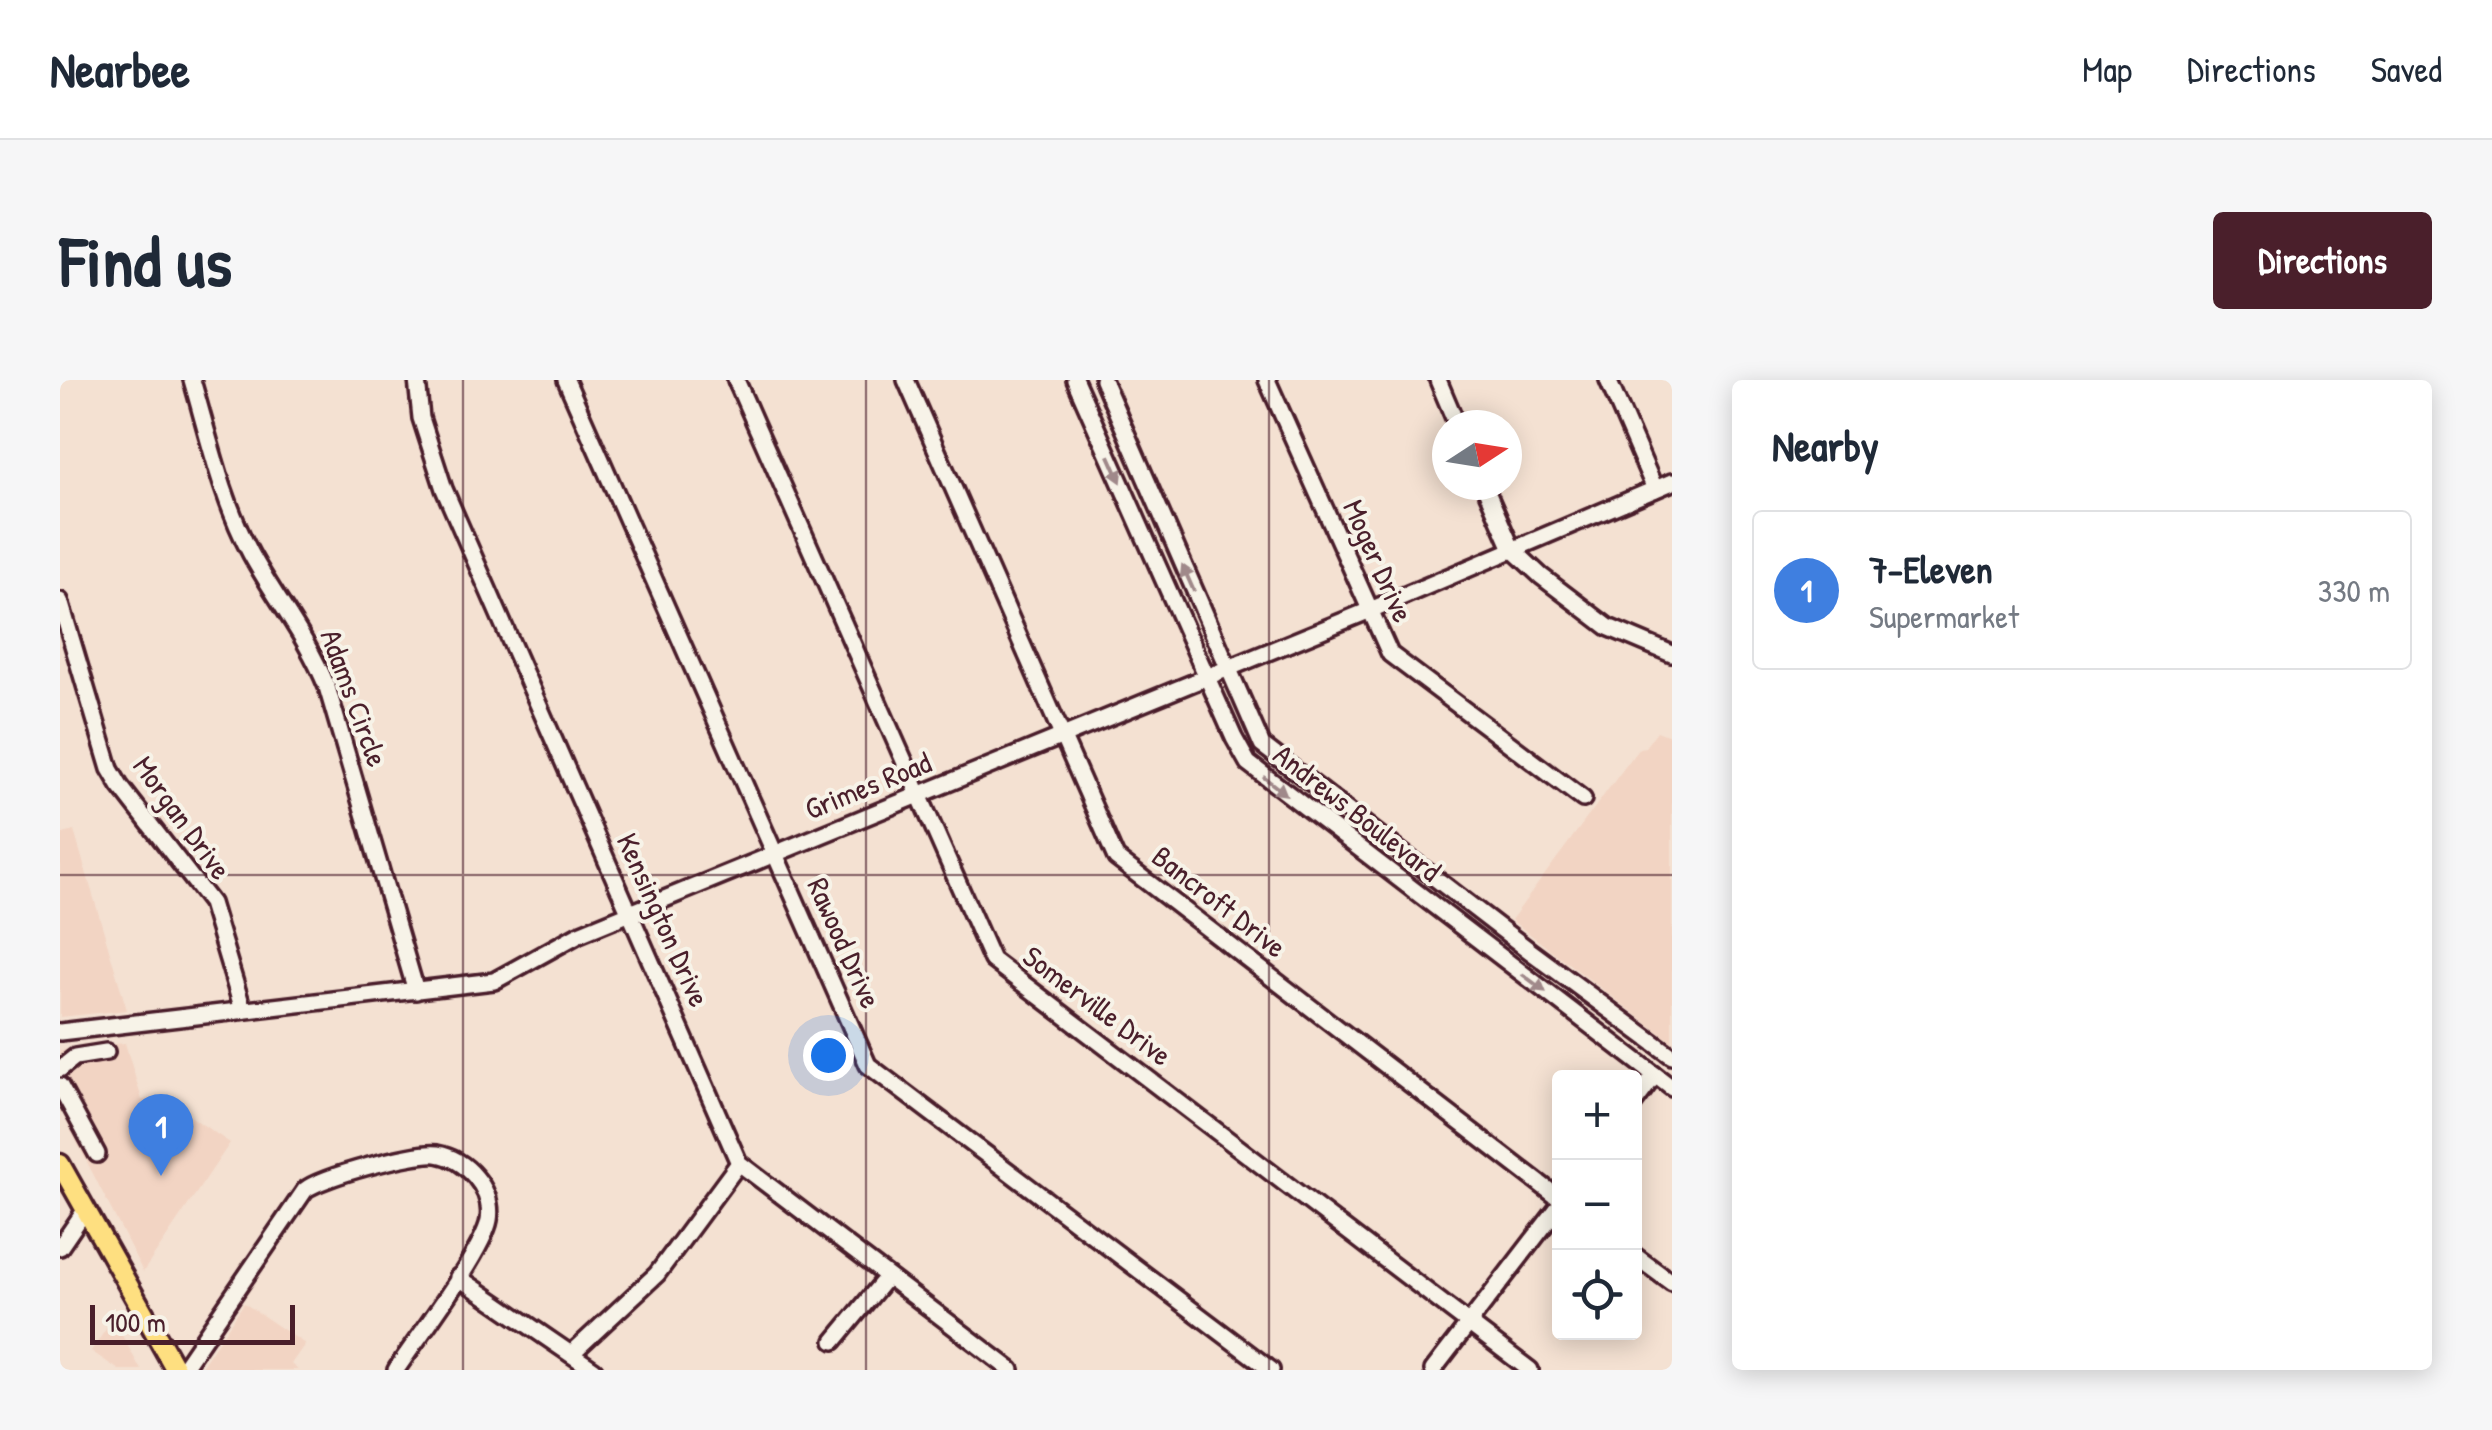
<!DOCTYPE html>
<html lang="en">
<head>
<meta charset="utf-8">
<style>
  body { margin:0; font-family:"Patrick Hand",sans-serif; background:#f6f6f7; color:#1f2937 }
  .controls { position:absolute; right:30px; bottom:30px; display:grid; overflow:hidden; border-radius:10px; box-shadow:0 5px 25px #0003 }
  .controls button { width:90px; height:90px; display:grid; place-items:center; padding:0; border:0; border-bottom:2px solid #e0e1e3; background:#fff; color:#1f2937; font:50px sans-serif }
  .compass { position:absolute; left:1372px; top:30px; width:90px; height:90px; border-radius:50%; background:#fff; box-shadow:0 5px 25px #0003; rotate:78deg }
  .scale { position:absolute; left:30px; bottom:25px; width:205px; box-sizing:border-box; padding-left:10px; border:5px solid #4a1f2b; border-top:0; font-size:28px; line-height:35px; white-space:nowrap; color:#4a1f2b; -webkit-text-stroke:8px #f7f3e8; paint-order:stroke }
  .you { position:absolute; left:768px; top:675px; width:35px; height:35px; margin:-25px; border:8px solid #fff; border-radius:50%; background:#1a73e8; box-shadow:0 0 0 15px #1a73e833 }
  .badge { display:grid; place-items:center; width:65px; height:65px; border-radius:50%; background:#4a1f2b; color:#fff; font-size:32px; font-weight:700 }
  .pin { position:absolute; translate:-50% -82px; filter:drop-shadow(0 2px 5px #0008) }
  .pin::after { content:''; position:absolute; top:52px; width:35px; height:30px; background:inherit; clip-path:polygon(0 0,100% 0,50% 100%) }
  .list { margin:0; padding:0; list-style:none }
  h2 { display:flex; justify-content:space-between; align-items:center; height:130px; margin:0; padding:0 40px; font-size:42px }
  h2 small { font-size:32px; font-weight:400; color:#747a83 }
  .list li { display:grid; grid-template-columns:65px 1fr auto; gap:30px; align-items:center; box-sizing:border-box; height:160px; margin:0 20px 20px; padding:0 20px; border:2px solid #e0e1e3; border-radius:10px }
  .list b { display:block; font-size:38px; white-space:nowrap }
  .list p { margin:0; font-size:32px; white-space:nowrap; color:#747a83 }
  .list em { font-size:32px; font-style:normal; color:#747a83 }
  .icon { flex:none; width:55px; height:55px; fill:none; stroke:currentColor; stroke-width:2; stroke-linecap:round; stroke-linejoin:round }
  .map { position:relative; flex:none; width:1612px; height:990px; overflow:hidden; border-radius:10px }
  header { display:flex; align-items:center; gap:60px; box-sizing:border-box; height:140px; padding:0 50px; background:#fff; border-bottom:2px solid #e0e1e3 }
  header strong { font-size:48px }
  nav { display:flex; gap:55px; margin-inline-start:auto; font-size:35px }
  .intro { display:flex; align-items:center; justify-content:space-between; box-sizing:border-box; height:240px; padding:0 60px }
  h1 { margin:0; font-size:70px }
  .button { padding:25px 45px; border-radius:10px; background:#4a1f2b; color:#fff; font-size:35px; font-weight:700 }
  main { display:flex; gap:60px; padding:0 60px }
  aside { flex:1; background:#fff; border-radius:10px; box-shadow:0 5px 25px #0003 }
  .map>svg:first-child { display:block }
</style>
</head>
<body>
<header>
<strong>Nearbee</strong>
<nav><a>Map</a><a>Directions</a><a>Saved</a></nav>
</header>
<div class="intro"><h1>Find us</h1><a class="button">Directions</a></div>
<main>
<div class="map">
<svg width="1612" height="990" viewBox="0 0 1612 990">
  <rect width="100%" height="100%" fill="#f4e1d2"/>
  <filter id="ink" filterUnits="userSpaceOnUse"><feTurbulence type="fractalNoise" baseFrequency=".01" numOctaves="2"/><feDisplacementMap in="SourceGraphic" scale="20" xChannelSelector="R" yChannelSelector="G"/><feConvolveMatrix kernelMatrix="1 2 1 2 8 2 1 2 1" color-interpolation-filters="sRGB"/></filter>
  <g filter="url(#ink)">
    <g fill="#f2d4c3">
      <path d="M 1597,351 L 1612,357 L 1612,662 L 1451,540 L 1579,368 L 1585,367 Z"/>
      <path d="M 14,451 L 67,630 L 0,637 L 0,455 Z"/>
      <path d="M 65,663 L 82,720 L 103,718 L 170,763 L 83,892 L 0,729 L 0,670 Z"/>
      <path d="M 184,923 L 245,964 L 231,984 L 238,990 L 139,990 Z"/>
      <path d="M 53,939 L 81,990 L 59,990 L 31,971 Z"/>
    </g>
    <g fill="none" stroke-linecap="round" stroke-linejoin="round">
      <defs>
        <g id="minor">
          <path d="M 132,0 C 149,58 162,120 191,174 C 216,220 247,257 267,307 L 356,611"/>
          <path d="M 357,0 L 361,38 L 384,109 L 679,783 L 951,990"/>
          <path d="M 506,0 L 808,685 L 1211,990"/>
          <path d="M 676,0 L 932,580 L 1470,990"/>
          <path d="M 846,0 L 1056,478 L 1500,819"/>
          <path d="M 1015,0 L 1174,358 L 1188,383 L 1612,708"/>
          <path d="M 1043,0 L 1202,365 L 1470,571 L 1612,676"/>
          <path d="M 1207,0 L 1330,274 L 1523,419"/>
          <path d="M 1378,0 L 1397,45"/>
          <path d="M 1548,0 L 1595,109"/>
          <path d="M 1424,105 L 1452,169 L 1481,196 L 1548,247 L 1612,274"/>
          <path d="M 0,221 L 50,389 L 60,406 L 151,523 L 183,630"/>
          <path d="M 0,652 L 434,601 L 519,554 L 1308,231 L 1612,102"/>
          <path d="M 0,689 L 15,677 L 46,672"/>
          <path d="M 0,706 L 37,774"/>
          <path d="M 1574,723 L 1595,695"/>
          <path d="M 0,867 L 26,829"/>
          <path d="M 1574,875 L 1612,903"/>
          <path d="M 398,897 L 534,990"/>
          <path d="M 774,961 L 827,897"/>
          <path d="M 511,974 L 597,894 L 679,783"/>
          <path d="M 122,990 L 245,810 C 261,797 356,771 377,774 C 406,779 434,809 429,840 C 424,870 356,960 336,990"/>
          <path d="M 1373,990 L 1500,825"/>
        </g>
        <path id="major" d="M 0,784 L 116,990"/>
      </defs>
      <use href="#minor" stroke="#4a1f2b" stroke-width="22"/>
      <use href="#major" stroke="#4a1f2b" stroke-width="25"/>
      <use href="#minor" stroke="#f7f3e8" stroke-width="15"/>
      <use href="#major" stroke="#fedf80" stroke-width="18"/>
    </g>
    <defs><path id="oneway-solid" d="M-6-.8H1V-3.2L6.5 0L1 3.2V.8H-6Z" transform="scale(2.5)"/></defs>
    <g fill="#a0898a">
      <use href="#oneway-solid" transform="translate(1055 89) rotate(66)"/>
      <use href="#oneway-solid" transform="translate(1128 198) rotate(-114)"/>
      <use href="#oneway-solid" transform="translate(1215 406) rotate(38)"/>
      <use href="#oneway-solid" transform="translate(1474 603) rotate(37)"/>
    </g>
  </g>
  <path fill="none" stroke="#4a1f2b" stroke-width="2.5" stroke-opacity="0.55" d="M 403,0 L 403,990M 806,0 L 806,990M 1209,0 L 1209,990M 0,495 L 1612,495"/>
  <g text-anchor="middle" stroke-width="8" stroke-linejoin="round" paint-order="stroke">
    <g font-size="30" fill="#4a1f2b" stroke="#f7f3e8">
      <text transform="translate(1318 181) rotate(66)" y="10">Moger Drive</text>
      <text transform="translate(294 318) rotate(70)" y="10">Adams Circle</text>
      <text transform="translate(808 406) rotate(-22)" y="10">Grimes Road</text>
      <text transform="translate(1297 433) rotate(38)" y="10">Andrews Boulevard</text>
      <text transform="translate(122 438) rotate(54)" y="10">Morgan Drive</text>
      <text transform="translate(1159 522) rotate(38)" y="10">Bancroft Drive</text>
      <text transform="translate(603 540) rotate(66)" y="10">Kensington Drive</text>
      <text transform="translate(784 563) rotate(66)" y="10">Rawood Drive</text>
      <text transform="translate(1037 626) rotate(37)" y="10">Somerville Drive</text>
    </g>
  </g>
</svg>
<div class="controls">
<button>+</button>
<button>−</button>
<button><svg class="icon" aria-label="locate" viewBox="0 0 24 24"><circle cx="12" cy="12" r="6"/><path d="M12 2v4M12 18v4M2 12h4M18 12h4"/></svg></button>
</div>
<svg class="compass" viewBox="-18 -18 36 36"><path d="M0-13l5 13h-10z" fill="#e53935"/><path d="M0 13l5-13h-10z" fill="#747a83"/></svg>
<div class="scale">100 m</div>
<div class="you"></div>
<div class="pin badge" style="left:101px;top:796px;background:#3f7fe0">1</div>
</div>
<aside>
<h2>Nearby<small></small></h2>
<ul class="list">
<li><span class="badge" style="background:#3f7fe0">1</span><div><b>7-Eleven</b><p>Supermarket</p></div><em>330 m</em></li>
</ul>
</aside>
</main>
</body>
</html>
